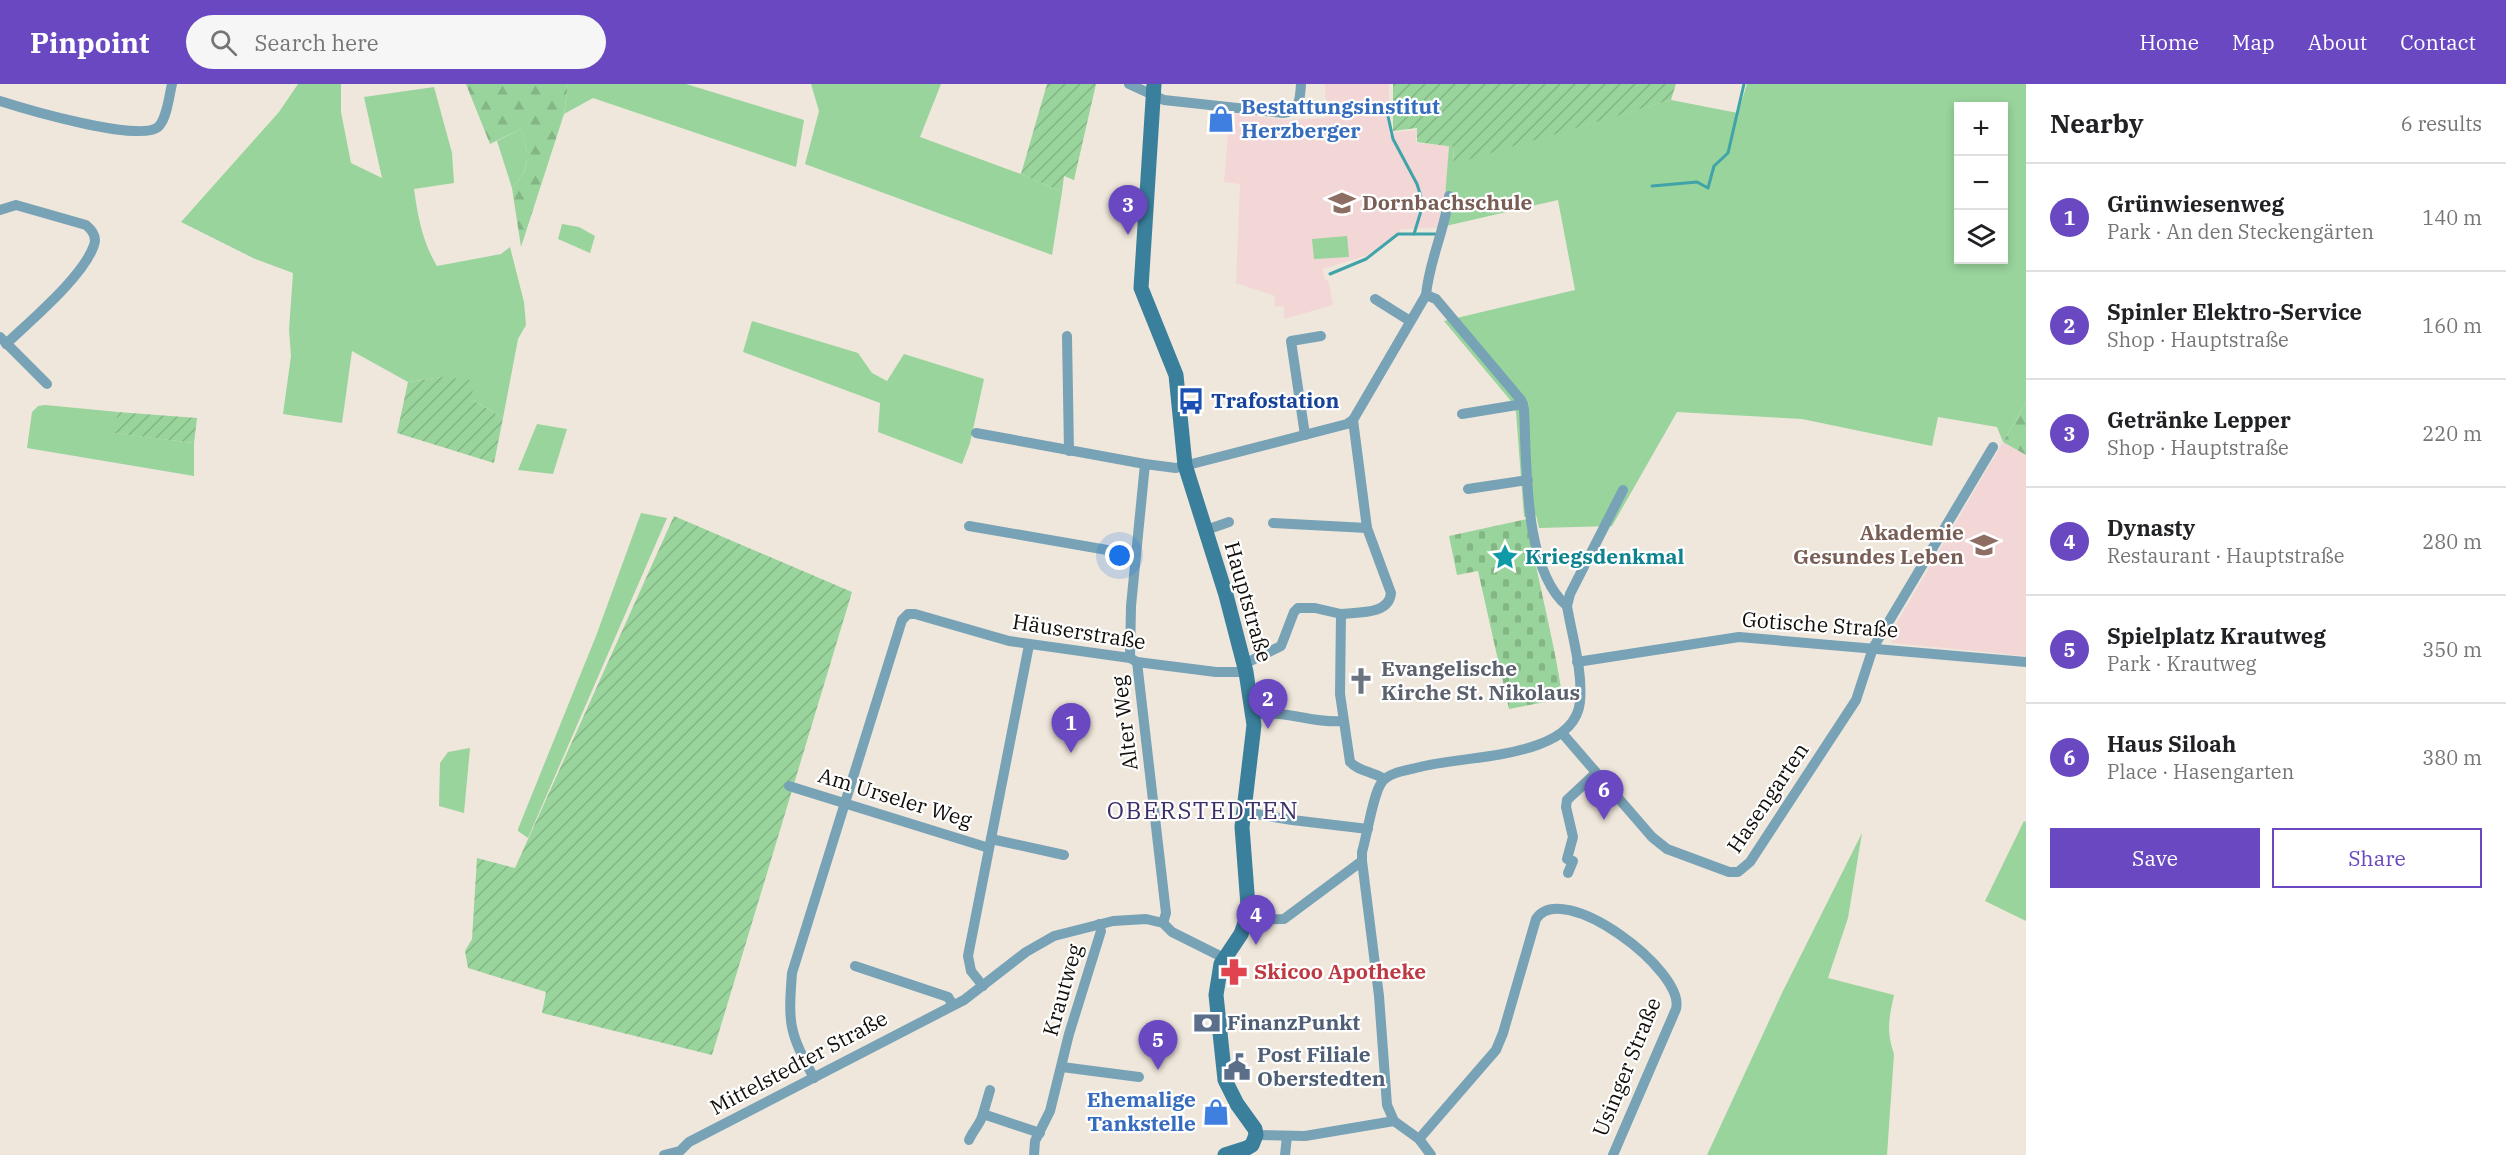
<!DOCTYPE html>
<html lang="en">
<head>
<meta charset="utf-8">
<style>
  body { margin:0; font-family:"IBM Plex Serif",serif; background:#f6f6f6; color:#202124 }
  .controls { position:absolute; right:18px; top:18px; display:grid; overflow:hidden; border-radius:0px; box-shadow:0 3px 9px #0003 }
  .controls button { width:54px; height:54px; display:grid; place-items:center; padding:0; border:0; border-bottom:2px solid #e0e0e0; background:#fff; color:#202124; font:30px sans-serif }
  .you { position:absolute; left:1120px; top:472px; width:21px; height:21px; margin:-15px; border:4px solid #fff; border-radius:50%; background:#1a73e8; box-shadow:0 0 0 9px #1a73e833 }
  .badge { display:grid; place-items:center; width:39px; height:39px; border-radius:50%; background:#6948c1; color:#fff; font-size:20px; font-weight:700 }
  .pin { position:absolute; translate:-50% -50px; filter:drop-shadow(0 2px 3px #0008) }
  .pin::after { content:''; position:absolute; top:32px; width:21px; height:18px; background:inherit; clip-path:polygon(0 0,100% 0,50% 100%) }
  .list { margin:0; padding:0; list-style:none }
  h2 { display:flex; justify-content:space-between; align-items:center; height:78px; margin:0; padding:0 24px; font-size:26px }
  h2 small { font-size:20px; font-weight:400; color:#757577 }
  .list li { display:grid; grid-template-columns:39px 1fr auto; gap:18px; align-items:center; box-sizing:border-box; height:108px; padding:0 24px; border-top:2px solid #e0e0e0 }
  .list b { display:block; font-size:22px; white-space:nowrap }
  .list p { margin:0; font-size:20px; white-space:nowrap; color:#757577 }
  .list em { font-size:20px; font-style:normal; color:#757577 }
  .actions { display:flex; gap:12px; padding:18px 24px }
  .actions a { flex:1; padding:14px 0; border:2px solid #6948c1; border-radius:0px; text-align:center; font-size:21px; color:#6948c1 }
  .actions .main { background:#6948c1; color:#fff }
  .icon { flex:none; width:33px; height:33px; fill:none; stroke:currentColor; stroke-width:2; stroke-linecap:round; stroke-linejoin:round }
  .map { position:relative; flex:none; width:2026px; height:1071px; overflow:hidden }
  header { display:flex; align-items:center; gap:36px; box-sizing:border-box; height:84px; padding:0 30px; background:#6948c1; color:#fff }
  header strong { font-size:28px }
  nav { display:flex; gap:33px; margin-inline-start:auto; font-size:21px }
  .search { width:420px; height:54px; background:#f6f6f6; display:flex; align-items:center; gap:15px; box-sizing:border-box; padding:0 21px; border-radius:33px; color:#757577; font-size:22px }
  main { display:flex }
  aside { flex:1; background:#fff }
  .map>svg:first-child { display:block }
</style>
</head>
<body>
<header>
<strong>Pinpoint</strong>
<div class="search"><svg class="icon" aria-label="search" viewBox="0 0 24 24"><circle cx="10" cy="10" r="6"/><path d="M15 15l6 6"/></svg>Search here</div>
<nav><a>Home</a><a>Map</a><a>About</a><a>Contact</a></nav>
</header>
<main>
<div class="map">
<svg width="2026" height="1071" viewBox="0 0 2026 1071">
  <defs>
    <pattern id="forest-firs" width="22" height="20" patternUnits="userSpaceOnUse" patternTransform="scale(1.5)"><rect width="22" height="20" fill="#99d49c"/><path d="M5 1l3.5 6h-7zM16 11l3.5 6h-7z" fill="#83b585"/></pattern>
    <pattern id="cemetery-stones" width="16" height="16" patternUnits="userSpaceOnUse" patternTransform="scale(1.5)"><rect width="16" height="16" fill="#99d49c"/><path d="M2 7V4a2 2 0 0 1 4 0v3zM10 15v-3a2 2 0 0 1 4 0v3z" fill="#83b585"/></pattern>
    <pattern id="garden-furrows" width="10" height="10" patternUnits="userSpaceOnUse" patternTransform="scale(1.5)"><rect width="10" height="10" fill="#99d49c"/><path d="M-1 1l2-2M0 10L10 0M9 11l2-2" fill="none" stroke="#83b585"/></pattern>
  </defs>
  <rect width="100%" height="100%" fill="#efe7db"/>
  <g fill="#f2d7d6">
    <path d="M 1325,0 L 1389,0 L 1389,51 L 1394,51 L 1395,48 L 1417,46 L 1416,59 L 1449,62 L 1446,112 L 1437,144 L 1402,145 L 1368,171 L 1323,185 L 1324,193 L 1329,199 L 1333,221 L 1284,235 L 1284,223 L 1274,222 L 1275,212 L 1236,199 L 1240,100 L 1224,98 L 1230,29 L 1285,36 L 1326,34 Z"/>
    <path d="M 2003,358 L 2026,371 L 2026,572 L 1893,559 L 1889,552 Z"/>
  </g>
  <g fill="#99d49c" fill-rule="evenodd">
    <path d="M 298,0 L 341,0 L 341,28 L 351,79 L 382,94 L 364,13 L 434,3 L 452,69 L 454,99 L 414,105 C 418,133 422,157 437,182 L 501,170 L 510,163 L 524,218 L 526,241 L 518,255 L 503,334 L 473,316 L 442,293 L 408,298 L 352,267 L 342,339 L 283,330 L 291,272 L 289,246 L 293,189 L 253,174 L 181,138 L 279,28 Z"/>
    <path d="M 568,0 L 686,0 L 804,36 L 796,83 L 593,14 L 564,30 Z"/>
    <path d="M 811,0 L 941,0 L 920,53 L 1021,90 L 1062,108 L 1052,171 L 805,80 L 819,27 Z"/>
    <path d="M 1747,0 L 2026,0 L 2026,319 L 2003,358 L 1997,343 L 1938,333 L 1932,362 L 1802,335 L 1677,328 L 1612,442 L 1539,444 L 1536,431 L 1524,433 L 1516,328 L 1511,317 L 1444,237 L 1575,206 L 1558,116 L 1437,144 L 1444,126 L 1449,62 L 1454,63 L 1453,79 L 1671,16 L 1738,29 ZM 1958,22 L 2004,22 L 2004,176 L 1958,176 Z"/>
    <path d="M 521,45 C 529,71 532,82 512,104 L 497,57 Z"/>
    <path d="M 562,140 L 579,143 L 595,152 L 590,169 L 558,155 Z"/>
    <path d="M 1347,152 L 1349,173 L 1314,175 L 1312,155 Z"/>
    <path d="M 752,237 L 858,269 L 872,289 L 887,297 L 904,270 L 984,295 L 970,359 L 962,380 L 878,348 L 880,319 L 743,268 Z"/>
    <path d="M 45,321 L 118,328 L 114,349 L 194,359 L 194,392 L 27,364 L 32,328 L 38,322 Z"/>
    <path d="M 537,340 L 567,345 L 553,390 L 518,386 Z"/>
    <path d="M 641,429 L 667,434 L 528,754 L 518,747 L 518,745 L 596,552 Z"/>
    <path d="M 470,664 L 464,729 L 439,722 L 440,679 L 448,668 Z"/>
    <path d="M 2024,737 L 2026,738 L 2026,837 L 1985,817 Z"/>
    <path d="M 1862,749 L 1848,834 L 1828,894 L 1894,911 C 1889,935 1886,946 1894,970 L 1887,1071 L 1707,1071 L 1782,909 Z"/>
  </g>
  <g fill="url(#forest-firs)">
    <path d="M 466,0 L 568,0 L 564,30 L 521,163 L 512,104 C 532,82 529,72 521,45 L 490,60 Z"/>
    <path d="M 2026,319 L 2026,371 L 2003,358 Z"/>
  </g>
  <path fill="url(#cemetery-stones)" d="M 1527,435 C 1537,494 1553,551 1562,610 L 1561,615 L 1509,625 L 1478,487 L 1457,491 L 1449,452 Z"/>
  <g fill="url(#garden-furrows)">
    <path d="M 1047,0 L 1096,0 L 1074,96 L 1064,92 L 1062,108 L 1021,90 Z"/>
    <path d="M 1393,0 L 1676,0 L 1671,16 L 1453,80 L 1454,63 L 1417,58 L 1417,44 L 1393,47 Z"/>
    <path d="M 442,293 L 472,296 L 473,316 L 503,334 L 494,379 L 397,349 L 408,298 Z"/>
    <path d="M 118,328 L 197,334 L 194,359 L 113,349 Z"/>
    <path d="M 674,432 L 852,508 L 712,971 L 542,929 L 546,908 L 468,884 L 465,867 L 472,855 L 477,774 L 515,784 Z"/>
  </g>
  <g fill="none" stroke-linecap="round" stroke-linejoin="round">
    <g stroke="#40a3a9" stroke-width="3">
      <path d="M 1386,23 L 1393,55 L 1417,100 L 1421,113 L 1421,127 L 1414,150"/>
      <path d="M 1652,102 L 1697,98 L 1708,104 L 1714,82 L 1728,69 L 1744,0"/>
      <path d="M 1330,190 L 1366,175 L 1398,150 L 1435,150"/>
    </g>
    <g stroke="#78a2b6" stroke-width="10">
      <path d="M 1129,0 L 1164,16 L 1283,29 C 1300,27 1300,15 1301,0"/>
      <path d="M 0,17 C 25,25 140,59 158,43 C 167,35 169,12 172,0"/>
      <path d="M 1449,112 C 1445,146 1429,177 1426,211 L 1436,215 L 1521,316 L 1524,325 C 1527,380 1523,485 1567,522"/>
      <path d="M 0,126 L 16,121 L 86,141 C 92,146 97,153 94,161 C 84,192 30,237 6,260"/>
      <path d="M 1375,215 L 1410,237"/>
      <path d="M 1067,252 L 1069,367"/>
      <path d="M 0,253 L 47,300"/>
      <path d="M 1462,330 L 1523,320"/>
      <path d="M 1353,336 L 1426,211"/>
      <path d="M 976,349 L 1145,380 L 1176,384 L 1347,340 L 1353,336 L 1367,444 L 1391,509 C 1389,531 1358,528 1341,530 L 1340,610 L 1350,678 C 1359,688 1373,687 1384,695"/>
      <path d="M 1305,351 L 1291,257 L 1321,252"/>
      <path d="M 1468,405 L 1528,396"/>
      <path d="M 1273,439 L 1367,444"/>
      <path d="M 969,442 L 1136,471"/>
      <path d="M 1206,446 L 1229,438"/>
      <path d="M 1130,574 L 1131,522 L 1145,380"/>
      <path d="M 1137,578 L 1166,829 L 1163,839"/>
      <path d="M 1577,578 L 1739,553 L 2026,578"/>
      <path d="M 1244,580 L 1281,562 L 1294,528 L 1298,524 L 1315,524 L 1341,530"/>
      <path d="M 1254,631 C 1288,625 1311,640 1343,637"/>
      <path d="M 1562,649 L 1652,753 L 1667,765 L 1729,788 L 1738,788 L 1750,778 L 1856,616 L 1873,564 L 1993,363"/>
      <path d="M 789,702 L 989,764"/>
      <path d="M 1244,728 L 1292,736 L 1368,745"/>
      <path d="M 991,755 L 1064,771"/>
      <path d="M 1568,789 L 1573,777 L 1567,775 L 1573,753 L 1566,723 L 1567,716 L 1596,689"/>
      <path d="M 1246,836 L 1284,835 L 1362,777"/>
      <path d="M 855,882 L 948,913 L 953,921"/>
      <path d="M 983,902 L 971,887 L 968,872 L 1029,561"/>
      <path d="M 1062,983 L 1139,993"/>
      <path d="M 814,994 C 789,948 788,941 792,889 L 902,536 L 908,530 L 915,530 L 1009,557 L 1130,574 L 1137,578 L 1216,588 L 1246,588"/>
      <path d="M 990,1006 L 983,1030 L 1040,1049"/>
      <path d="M 1394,1037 L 1387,1021 L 1379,912 L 1362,777 L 1362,768 C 1367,752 1373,709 1382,698 C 1389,688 1409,686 1420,683 C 1462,671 1574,676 1580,618 C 1583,587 1572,552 1567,522 L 1570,510 L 1623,406"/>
      <path d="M 1256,1051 L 1305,1052 L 1394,1037 L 1419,1055 L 1431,1071"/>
      <path d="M 1419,1055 L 1496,966 L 1503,949 L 1536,835 C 1562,794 1686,887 1676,925 L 1613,1071"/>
      <path d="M 969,1056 C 973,1046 980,1041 983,1030"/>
      <path d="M 664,1071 L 680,1067 L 689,1058 L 964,916 L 1026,868 L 1054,852 L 1113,837 L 1146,835 L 1163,839 L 1172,848 L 1224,874"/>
      <path d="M 1034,1071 L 1035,1057 L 1050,1027 L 1069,950 L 1101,847 L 1099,840"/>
      <path d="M 1285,1071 L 1287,1052"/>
    </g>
    <path stroke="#3a7f9c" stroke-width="15" d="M 1154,0 L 1141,204 L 1176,291 L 1185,381 L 1226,511 L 1246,588 L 1254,641 L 1242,743 L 1248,822 L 1246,836 L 1241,850 L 1221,880 L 1216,911 L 1225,996 L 1237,1020 L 1255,1045 L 1256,1051 L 1252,1061 L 1247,1064 L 1225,1071"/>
  </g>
  <defs>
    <symbol id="shop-bare" viewBox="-9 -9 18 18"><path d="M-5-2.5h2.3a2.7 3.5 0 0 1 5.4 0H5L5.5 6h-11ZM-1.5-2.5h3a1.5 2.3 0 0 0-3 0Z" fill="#3f7fe0" stroke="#fff" stroke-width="2.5" paint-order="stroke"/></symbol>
    <symbol id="school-bare" viewBox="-9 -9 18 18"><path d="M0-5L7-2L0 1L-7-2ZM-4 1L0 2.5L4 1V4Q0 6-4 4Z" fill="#8d6e63" stroke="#fff" stroke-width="2.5" paint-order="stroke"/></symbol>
    <symbol id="bus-bare" viewBox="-9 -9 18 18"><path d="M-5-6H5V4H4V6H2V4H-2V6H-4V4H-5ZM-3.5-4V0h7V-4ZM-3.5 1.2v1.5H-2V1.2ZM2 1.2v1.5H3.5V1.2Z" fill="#1a4fb4" stroke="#fff" stroke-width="2.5" paint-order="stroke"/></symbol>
    <symbol id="sight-bare" viewBox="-9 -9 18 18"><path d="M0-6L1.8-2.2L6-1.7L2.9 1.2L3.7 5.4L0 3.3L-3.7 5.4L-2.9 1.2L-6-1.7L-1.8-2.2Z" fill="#0f9aa8" stroke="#fff" stroke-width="2.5" paint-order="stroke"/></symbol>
    <symbol id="church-bare" viewBox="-9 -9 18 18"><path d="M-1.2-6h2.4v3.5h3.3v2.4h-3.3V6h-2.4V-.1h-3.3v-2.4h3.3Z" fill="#6b7280" stroke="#fff" stroke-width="2.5" paint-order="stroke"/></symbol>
    <symbol id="pharmacy-bare" viewBox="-9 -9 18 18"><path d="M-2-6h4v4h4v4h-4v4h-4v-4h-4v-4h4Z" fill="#e0444e" stroke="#fff" stroke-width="2.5" paint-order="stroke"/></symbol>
    <symbol id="bank-bare" viewBox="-9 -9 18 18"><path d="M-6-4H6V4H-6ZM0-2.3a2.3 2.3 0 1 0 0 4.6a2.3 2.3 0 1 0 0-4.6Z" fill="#5c6f8a" stroke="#fff" stroke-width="2.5" paint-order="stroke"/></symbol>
    <symbol id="civic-bare" viewBox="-9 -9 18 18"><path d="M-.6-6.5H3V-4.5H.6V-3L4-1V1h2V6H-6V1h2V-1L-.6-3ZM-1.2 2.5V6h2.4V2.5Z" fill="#5c6f8a" stroke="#fff" stroke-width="2.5" paint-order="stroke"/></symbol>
  </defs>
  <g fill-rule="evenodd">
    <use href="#shop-bare" x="1202" y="16" width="38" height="38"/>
    <use href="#school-bare" x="1323" y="100" width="38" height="38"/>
    <use href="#bus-bare" x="1172" y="298" width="38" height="38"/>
    <use href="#school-bare" x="1965" y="442" width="38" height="38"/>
    <use href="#sight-bare" x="1486" y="454" width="38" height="38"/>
    <use href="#church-bare" x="1342" y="578" width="38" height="38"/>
    <use href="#pharmacy-bare" x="1215" y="869" width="38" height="38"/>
    <use href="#bank-bare" x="1188" y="920" width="38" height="38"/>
    <use href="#civic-bare" x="1218" y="964" width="38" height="38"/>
    <use href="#shop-bare" x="1197" y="1009" width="38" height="38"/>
  </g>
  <g text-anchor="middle" stroke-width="4.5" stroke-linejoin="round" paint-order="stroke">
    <g font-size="21" font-weight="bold" fill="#366cbe" stroke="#fff" text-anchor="start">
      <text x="1241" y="30">Bestattungsinstitut<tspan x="1241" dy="24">Herzberger</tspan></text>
      <text x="1196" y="1023" text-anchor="end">Ehemalige<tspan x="1196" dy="24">Tankstelle</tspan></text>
    </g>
    <g font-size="21" font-weight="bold" fill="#785e54" stroke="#fff" text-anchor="start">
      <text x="1362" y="126">Dornbachschule</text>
      <text x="1964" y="456" text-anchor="end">Akademie<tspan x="1964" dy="24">Gesundes Leben</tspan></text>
    </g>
    <g font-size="21" font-weight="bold" fill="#164399" stroke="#fff" text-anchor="start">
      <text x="1211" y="324">Trafostation</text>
    </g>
    <g font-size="21" font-weight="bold" fill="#0d838f" stroke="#fff" text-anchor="start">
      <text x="1525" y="480">Kriegsdenkmal</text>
    </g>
    <g font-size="21" fill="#110e0a" stroke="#fff">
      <text transform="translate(1248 518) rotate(74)" y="7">Hauptstraße</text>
      <text transform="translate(1820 541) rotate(4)" y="7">Gotische Straße</text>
      <text transform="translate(1079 548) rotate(9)" y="7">Häuserstraße</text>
      <text transform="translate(1125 639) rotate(-97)" y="7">Alter Weg</text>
      <text transform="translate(895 714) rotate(17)" y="7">Am Urseler Weg</text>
      <text transform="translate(1768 714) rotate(-56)" y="7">Hasengarten</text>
      <text transform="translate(1063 906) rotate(-74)" y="7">Krautweg</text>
      <text transform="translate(799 979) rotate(-28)" y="7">Mittelstedter Straße</text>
      <text transform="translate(1627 983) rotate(-68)" y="7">Usinger Straße</text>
    </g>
    <g font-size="21" font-weight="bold" fill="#5b616d" stroke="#fff" text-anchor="start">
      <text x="1381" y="592">Evangelische<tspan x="1381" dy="24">Kirche St. Nikolaus</tspan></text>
    </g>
    <g font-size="21" font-weight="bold" fill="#be3a42" stroke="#fff" text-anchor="start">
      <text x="1254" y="895">Skicoo Apotheke</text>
    </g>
    <g font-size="21" font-weight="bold" fill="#4e5e75" stroke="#fff" text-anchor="start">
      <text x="1227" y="946">FinanzPunkt</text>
      <text x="1257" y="978">Post Filiale<tspan x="1257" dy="24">Oberstedten</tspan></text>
    </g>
    <g font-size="24" letter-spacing="1.5" fill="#3c2e69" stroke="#fff">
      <text x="1203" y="735">OBERSTEDTEN</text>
    </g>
  </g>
</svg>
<div class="controls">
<button>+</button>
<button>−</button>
<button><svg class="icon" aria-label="layers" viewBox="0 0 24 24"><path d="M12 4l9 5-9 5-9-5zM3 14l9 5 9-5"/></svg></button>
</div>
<div class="you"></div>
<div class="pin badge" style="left:1071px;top:669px">1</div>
<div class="pin badge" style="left:1268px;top:645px">2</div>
<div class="pin badge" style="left:1128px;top:151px">3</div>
<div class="pin badge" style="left:1256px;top:861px">4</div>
<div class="pin badge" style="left:1158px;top:986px">5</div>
<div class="pin badge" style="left:1604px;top:736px">6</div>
</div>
<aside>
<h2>Nearby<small>6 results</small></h2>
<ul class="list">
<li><span class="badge">1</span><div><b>Grünwiesenweg</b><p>Park · An den Steckengärten</p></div><em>140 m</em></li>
<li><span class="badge">2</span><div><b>Spinler Elektro-Service</b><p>Shop · Hauptstraße</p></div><em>160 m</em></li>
<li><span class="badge">3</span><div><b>Getränke Lepper</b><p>Shop · Hauptstraße</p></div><em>220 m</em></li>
<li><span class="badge">4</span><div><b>Dynasty</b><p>Restaurant · Hauptstraße</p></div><em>280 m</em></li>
<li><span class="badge">5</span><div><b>Spielplatz Krautweg</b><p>Park · Krautweg</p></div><em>350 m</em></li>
<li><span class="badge">6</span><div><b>Haus Siloah</b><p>Place · Hasengarten</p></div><em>380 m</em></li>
</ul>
<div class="actions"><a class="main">Save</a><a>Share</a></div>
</aside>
</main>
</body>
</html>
